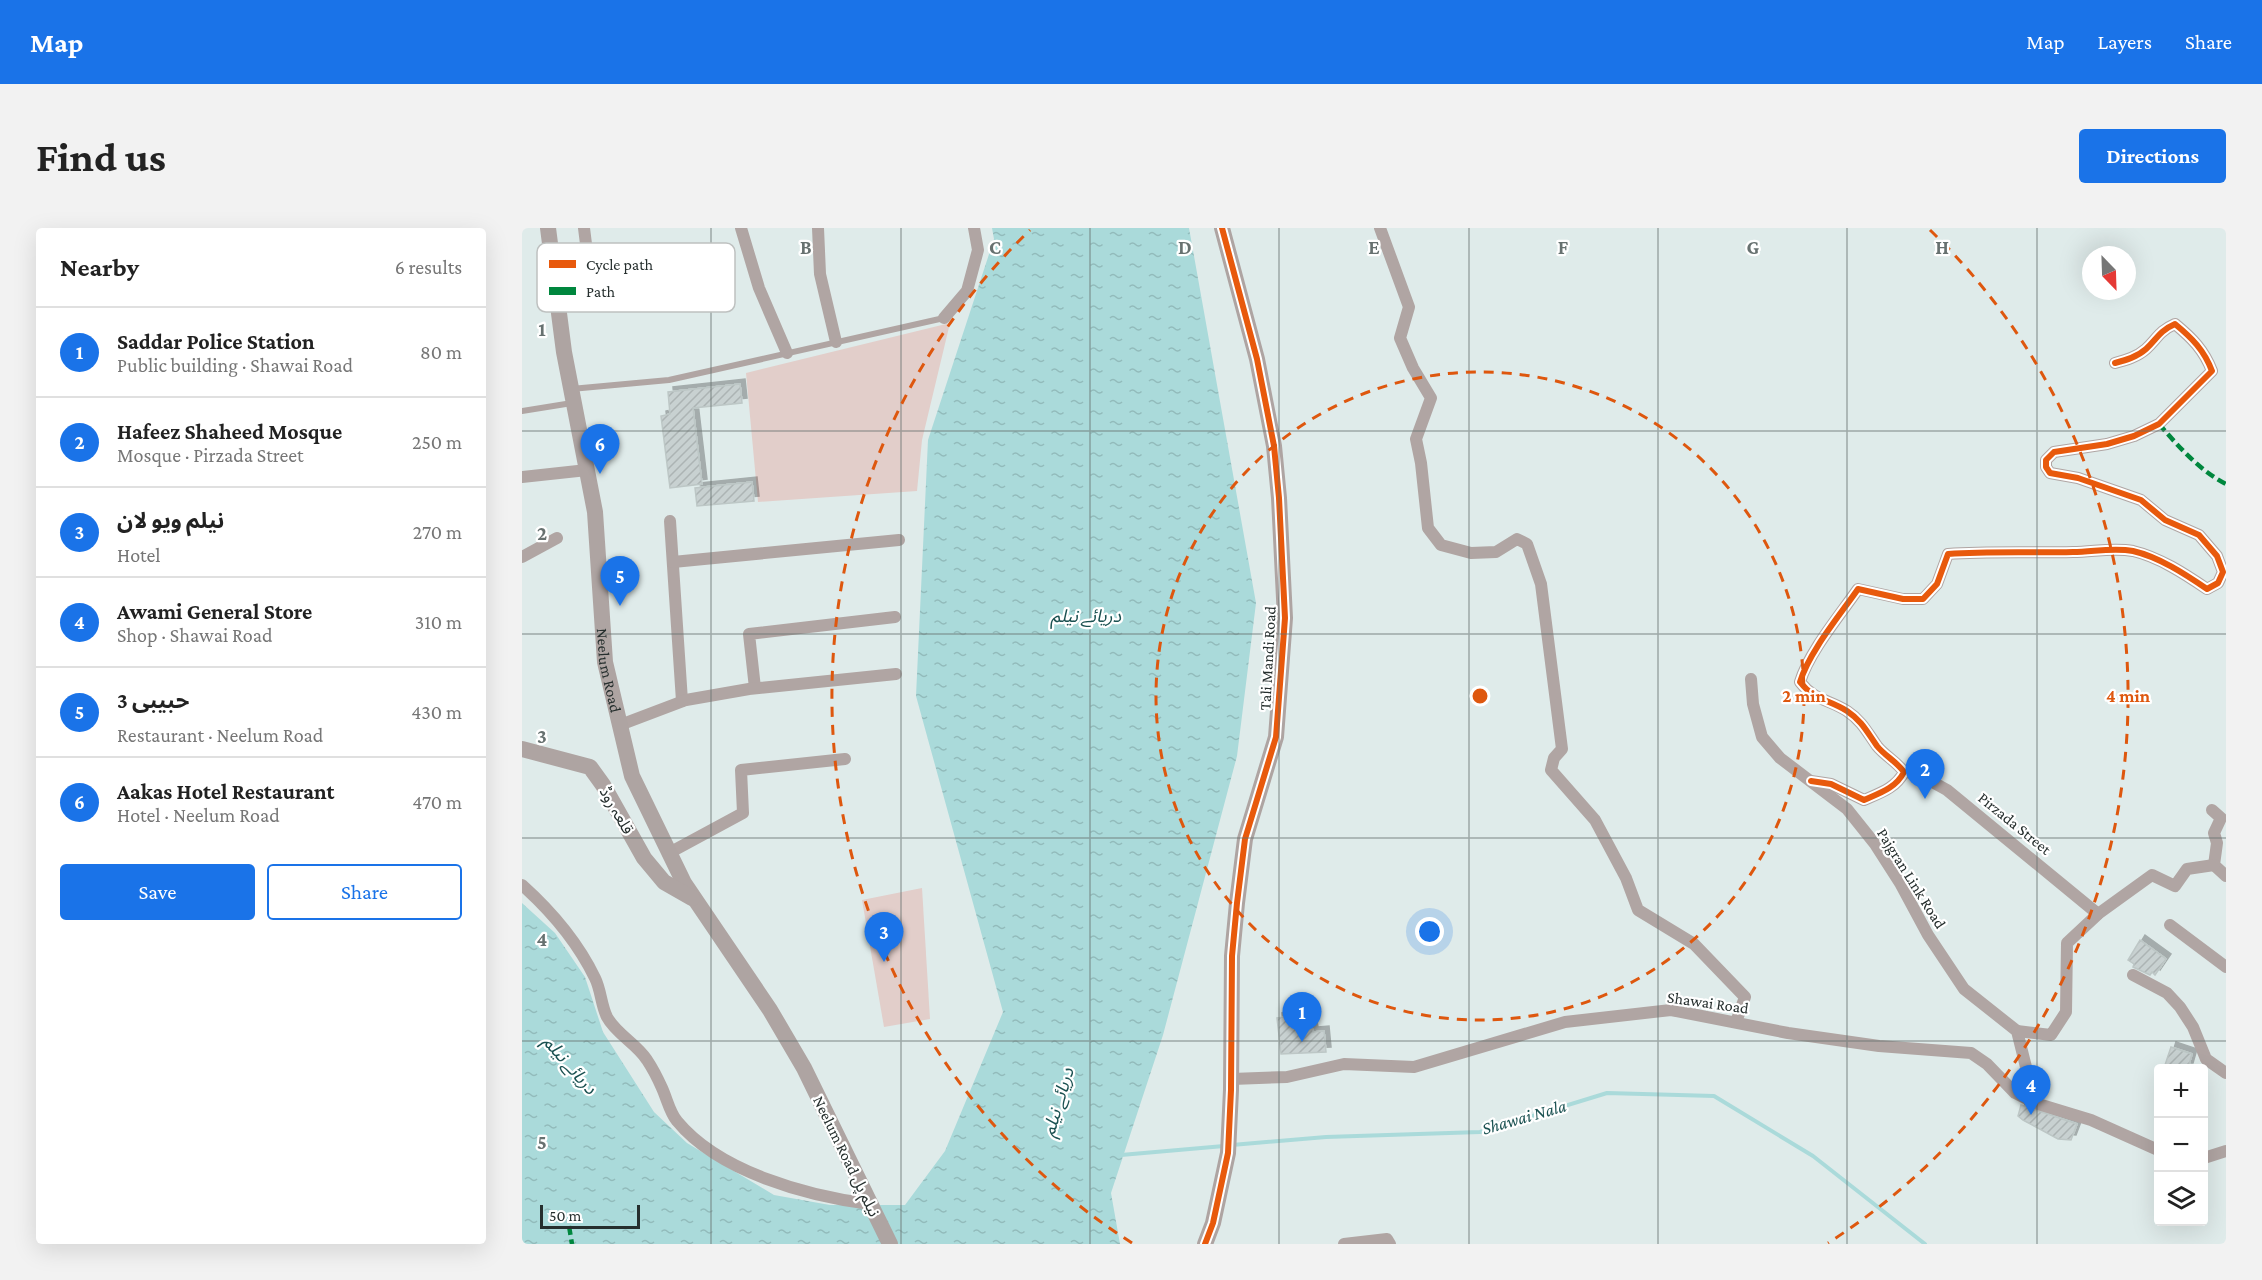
<!DOCTYPE html>
<html lang="en">
<head>
<meta charset="utf-8">
<style>
  body { margin:0; font-family:"Crimson Pro","Noto Sans Arabic",serif; background:#f2f2f2; color:#222 }
  .controls { position:absolute; right:18px; bottom:18px; display:grid; overflow:hidden; border-radius:6px; box-shadow:0 6px 24px #0002 }
  .controls button { width:54px; height:54px; display:grid; place-items:center; padding:0; border:0; border-bottom:2px solid #e0e0e0; background:#fff; color:#222; font:30px sans-serif }
  .compass { position:absolute; left:1560px; top:18px; width:54px; height:54px; border-radius:50%; background:#fff; box-shadow:0 6px 24px #0002; rotate:157deg }
  .scale { position:absolute; left:18px; bottom:15px; width:100px; box-sizing:border-box; padding-left:6px; border:3px solid #262f2e; border-top:0; font-size:16px; line-height:21px; white-space:nowrap; color:#262f2e; -webkit-text-stroke:4px #fff; paint-order:stroke }
  .you { position:absolute; left:908px; top:704px; width:21px; height:21px; margin:-15px; border:4px solid #fff; border-radius:50%; background:#1a73e8; box-shadow:0 0 0 9px #1a73e833 }
  .badge { display:grid; place-items:center; width:39px; height:39px; border-radius:50%; background:#1a73e8; color:#fff; font-size:20px; font-weight:700 }
  .pin { position:absolute; translate:-50% -50px; filter:drop-shadow(0 2px 3px #0008) }
  .pin::after { content:''; position:absolute; top:32px; width:21px; height:18px; background:inherit; clip-path:polygon(0 0,100% 0,50% 100%) }
  .list { margin:0; padding:0; list-style:none }
  h2 { display:flex; justify-content:space-between; align-items:center; height:78px; margin:0; padding:0 24px; font-size:26px }
  h2 small { font-size:20px; font-weight:400; color:#767676 }
  .list li { display:grid; grid-template-columns:39px 1fr auto; gap:18px; align-items:center; box-sizing:border-box; height:90px; padding:0 24px; border-top:2px solid #e0e0e0 }
  .list b { display:block; font-size:22px; white-space:nowrap }
  .list p { margin:0; font-size:20px; white-space:nowrap; color:#767676 }
  .list em { font-size:20px; font-style:normal; color:#767676 }
  .actions { display:flex; gap:12px; padding:18px 24px }
  .actions a { flex:1; padding:14px 0; border:2px solid #1a73e8; border-radius:6px; text-align:center; font-size:21px; color:#1a73e8 }
  .actions .main { background:#1a73e8; color:#fff }
  .icon { flex:none; width:33px; height:33px; fill:none; stroke:currentColor; stroke-width:2; stroke-linecap:round; stroke-linejoin:round }
  .map { position:relative; flex:none; width:1704px; height:1016px; overflow:hidden; border-radius:6px }
  header { display:flex; align-items:center; gap:36px; box-sizing:border-box; height:84px; padding:0 30px; background:#1a73e8; color:#fff }
  header strong { font-size:28px }
  nav { display:flex; gap:33px; margin-inline-start:auto; font-size:21px }
  .intro { display:flex; align-items:center; justify-content:space-between; box-sizing:border-box; height:144px; padding:0 36px }
  h1 { margin:0; font-size:42px }
  .button { padding:15px 27px; border-radius:6px; background:#1a73e8; color:#fff; font-size:21px; font-weight:700 }
  main { display:flex; gap:36px; padding:0 36px }
  aside { flex:1; background:#fff; border-radius:6px; box-shadow:0 6px 24px #0002 }
  .map>svg:first-child { display:block }
</style>
</head>
<body>
<header>
<strong>Map</strong>
<nav><a>Map</a><a>Layers</a><a>Share</a></nav>
</header>
<div class="intro"><h1>Find us</h1><a class="button">Directions</a></div>
<main>
<aside>
<h2>Nearby<small>6 results</small></h2>
<ul class="list">
<li><span class="badge">1</span><div><b>Saddar Police Station</b><p>Public building · Shawai Road</p></div><em>80 m</em></li>
<li><span class="badge">2</span><div><b>Hafeez Shaheed Mosque</b><p>Mosque · Pirzada Street</p></div><em>250 m</em></li>
<li><span class="badge">3</span><div><b>نیلم ویو لان</b><p>Hotel</p></div><em>270 m</em></li>
<li><span class="badge">4</span><div><b>Awami General Store</b><p>Shop · Shawai Road</p></div><em>310 m</em></li>
<li><span class="badge">5</span><div><b>حبیبی 3</b><p>Restaurant · Neelum Road</p></div><em>430 m</em></li>
<li><span class="badge">6</span><div><b>Aakas Hotel Restaurant</b><p>Hotel · Neelum Road</p></div><em>470 m</em></li>
</ul>
<div class="actions"><a class="main">Save</a><a>Share</a></div>
</aside>
<div class="map">
<svg width="1704" height="1016" viewBox="0 0 1704 1016">
  <defs>
    <pattern id="water-ripples" width="26" height="14" patternUnits="userSpaceOnUse" patternTransform="scale(1.5)"><rect width="26" height="14" fill="#aadada"/><path d="M2 4q2-2 4 0t4 0M15 11q2-2 4 0t4 0" fill="none" stroke="#92bbbb"/></pattern>
    <pattern id="building-hatch" width="6" height="6" patternUnits="userSpaceOnUse" patternTransform="scale(1.5)"><rect width="6" height="6" fill="#c8d1d1"/><path d="M-1 1l2-2M0 6l6-6M5 7l2-2" fill="none" stroke="#acb4b4"/></pattern>
    <filter id="shadow"><feDropShadow dx="5" dy="-5" stdDeviation="0" flood-color="#0004"/></filter>
  </defs>
  <rect width="100%" height="100%" fill="#dfebea"/>
  <g fill="#e2ceca">
    <path d="M 428,95 L 400,212 L 395,263 L 236,274 L 224,145 Z"/>
    <path d="M 400,660 L 408,791 L 362,799 L 340,672 Z"/>
  </g>
  <path fill="url(#water-ripples)" d="M 470,0 L 667,0 L 734,375 L 715,528 L 641,807 L 589,965 L 598,1016 L 0,1016 L 0,675 L 33,705 L 63,749 L 81,804 L 132,884 L 165,915 L 252,967 L 308,977 L 383,977 L 423,923 L 481,784 L 394,468 L 406,212 L 472,11 Z"/>
  <g fill="none" stroke-linecap="round" stroke-linejoin="round">
    <g stroke="#aadada" stroke-width="4">
      <path d="M 710,917 L 804,909 L 958,904 L 1085,865 L 1192,868 L 1291,928 L 1403,1016"/>
      <path d="M 599,927 L 702,918"/>
    </g>
  </g>
  <g fill="url(#building-hatch)" stroke="#bdc7c6" stroke-width="1.5" filter="url(#shadow)">
    <path d="M 218,156 L 220,175 L 171,180 L 180,256 L 148,260 L 139,188 L 148,186 L 146,164 Z"/>
    <path d="M 230,254 L 232,273 L 175,278 L 173,260 Z"/>
    <path d="M 1618,712 L 1644,731 L 1633,747 L 1630,744 L 1628,747 L 1611,739 L 1612,736 L 1606,732 Z"/>
    <path d="M 777,787 L 777,793 L 785,794 L 785,798 L 790,799 L 791,804 L 802,803 L 804,824 L 759,826 L 755,790 Z"/>
    <path d="M 1649,819 L 1670,826 L 1666,840 L 1642,840 Z"/>
    <path d="M 1499,877 L 1555,896 L 1549,912 L 1536,911 L 1501,892 L 1496,888 Z"/>
  </g>
  <g fill="none" stroke-linecap="round" stroke-linejoin="round">
    <g stroke="#b0a5a3" stroke-width="6">
      <path d="M 49,161 L 147,152 L 422,90"/>
      <path d="M 0,183 L 50,175"/>
    </g>
    <g stroke="#b0a5a3" stroke-width="12">
      <path d="M 62,0 L 64,16"/>
      <path d="M 219,0 L 237,60 L 265,125"/>
      <path d="M 296,0 L 298,46 L 314,114"/>
      <path d="M 858,0 L 887,79 L 878,110 L 891,140 L 909,170 L 894,211 L 899,235 L 906,300 L 919,317 L 949,325 L 974,324 L 995,311 L 1005,316 L 1019,356 L 1040,521 L 1032,530 L 1029,542 L 1073,592 L 1104,650 L 1116,682 L 1172,716 L 1223,769 L 1214,794"/>
      <path d="M 422,90 L 445,63 L 456,22 L 452,0"/>
      <path d="M 0,249 L 65,242"/>
      <path d="M 148,293 L 160,473"/>
      <path d="M 0,329 L 35,310"/>
      <path d="M 151,334 L 377,312"/>
      <path d="M 1229,451 L 1231,476 L 1240,509 L 1258,530 L 1325,581 L 1353,616 L 1378,655 L 1406,707 L 1442,761 L 1495,803 L 1513,875"/>
      <path d="M 233,460 L 227,406 L 373,389"/>
      <path d="M 98,497 L 164,472 L 227,461 L 374,446"/>
      <path d="M 1382,544 L 1394,545 L 1425,562 L 1576,686"/>
      <path d="M 1289,553 L 1309,556 L 1342,572 C 1358,565 1374,560 1382,544 C 1374,533 1363,528 1355,518 C 1345,504 1340,493 1325,483 C 1306,471 1293,473 1278,454 C 1287,424 1318,387 1336,361 L 1381,371 L 1401,371 L 1415,356 L 1426,326 C 1468,323 1509,325 1551,324 C 1571,324 1591,319 1611,323 C 1637,329 1663,346 1685,361 L 1696,355 L 1701,344 L 1695,328 L 1677,307 L 1643,292 L 1619,272 L 1556,250 L 1528,245 L 1524,239 L 1524,232 L 1532,224 L 1585,216 L 1612,208 L 1637,196 L 1690,143 C 1682,122 1670,110 1653,96 C 1637,103 1635,111 1624,121 C 1615,129 1604,132 1593,135"/>
      <path d="M 1690,582 L 1699,590 L 1692,605 L 1695,615 L 1692,637 L 1704,648"/>
      <path d="M 147,625 L 221,585 L 219,542 L 323,531"/>
      <path d="M 0,657 C 29,683 56,715 73,750 C 79,762 79,777 85,789 C 94,806 115,816 125,832 C 131,841 136,851 140,860 C 145,871 148,885 155,893 C 197,944 285,968 348,976"/>
      <path d="M 1648,697 L 1704,739"/>
      <path d="M 1611,747 L 1645,765 L 1658,779 L 1671,799 L 1684,831 L 1704,845"/>
      <path d="M 1495,803 L 1529,807 L 1544,784 L 1545,715 L 1576,686 L 1630,647 L 1653,658 L 1665,641 L 1692,637"/>
      <path d="M 710,851 L 765,849 L 822,836 L 892,839 L 1043,794 L 1149,782 L 1266,805 L 1357,818 L 1449,825 L 1465,836 L 1493,865 L 1513,875 L 1569,892 L 1636,922"/>
      <path d="M 1682,930 L 1704,923"/>
      <path d="M 822,1016 L 865,1011 L 868,1016"/>
    </g>
    <g stroke="#aea4a2" stroke-width="16">
      <path id="s1" d="M 26,0 L 42,124 L 73,284 L 83,434 L 110,548 L 162,655 L 248,782 L 282,840 L 368,1016"/>
      <path d="M 0,521 L 68,539 L 81,557 L 122,630 L 142,654 L 170,670"/>
      <path d="M 683,1016 L 691,995 L 706,925 L 709,862 L 710,728 L 715,675 L 723,611 L 754,509 L 763,390 L 757,270 L 752,218 L 735,131 L 700,0"/>
    </g>
    <g stroke="#00873e" stroke-width="4.5" stroke-dasharray="9 4.5" stroke-linecap="butt">
      <path d="M 1637,196 C 1656,218 1678,243 1704,256"/>
      <path d="M 47,998 L 50,1016"/>
    </g>
    <defs>
      <g id="cycleway">
        <path d="M 1289,553 L 1309,556 L 1342,572 C 1358,565 1374,560 1382,544 C 1374,533 1363,528 1355,518 C 1345,504 1340,493 1325,483 C 1306,471 1293,473 1278,454 C 1287,424 1318,387 1336,361 L 1381,371 L 1401,371 L 1415,356 L 1426,326 C 1468,323 1509,325 1551,324 C 1571,324 1591,319 1611,323 C 1637,329 1663,346 1685,361 L 1696,355 L 1701,344 L 1695,328 L 1677,307 L 1643,292 L 1619,272 L 1556,250 L 1528,245 L 1524,239 L 1524,232 L 1532,224 L 1585,216 L 1612,208 L 1637,196 L 1690,143 C 1682,122 1670,110 1653,96 C 1637,103 1635,111 1624,121 C 1615,129 1604,132 1593,135"/>
        <path d="M 683,1016 L 691,995 L 706,925 L 709,862 L 710,728 L 715,675 L 723,611 L 754,509 L 763,390 L 757,270 L 752,218 L 735,131 L 700,0"/>
      </g>
    </defs>
    <use href="#cycleway" stroke="#fff" stroke-width="10"/>
    <use href="#cycleway" stroke="#e8590c" stroke-width="6"/>
  </g>
  <path fill="none" stroke="#677170" stroke-width="1.5" stroke-opacity="0.55" d="M 189,0 L 189,1016M 379,0 L 379,1016M 568,0 L 568,1016M 757,0 L 757,1016M 947,0 L 947,1016M 1136,0 L 1136,1016M 1325,0 L 1325,1016M 1515,0 L 1515,1016M 0,203 L 1704,203M 0,406 L 1704,406M 0,610 L 1704,610M 0,813 L 1704,813"/>
  <g fill="none" stroke="#de570e" stroke-width="3" stroke-dasharray="10 8">
    <circle cx="958" cy="468" r="324"/>
    <path d="M610 1015A648 648 0 0 1 508 2M1408 2A648 648 0 0 1 1306 1015"/>
  </g>
  <g text-anchor="middle" stroke-width="4.5" stroke-linejoin="round" paint-order="stroke">
    <g font-size="16" fill="#262f2e" stroke="#fff">
      <text transform="translate(745 430) rotate(-87)" y="6">Tali Mandi Road</text>
      <text dy="6" stroke="none"><textPath href="#s1" startOffset="447">Neelum Road</textPath></text>
      <text transform="translate(95 582) rotate(60)" y="6">قلعہ روڈ</text>
      <text transform="translate(1493 595) rotate(39)" y="6">Pirzada Street</text>
      <text transform="translate(1390 650) rotate(58)" y="6">Pajgran Link Road</text>
      <text transform="translate(1186 774) rotate(8)" y="6">Shawai Road</text>
      <text transform="translate(325 928) rotate(64)" y="6">Neelum Road نیلم پل</text>
    </g>
    <g font-size="18" font-style="italic" fill="#1a5151" stroke="#fff">
      <text x="564" y="394">دریائے نیلم</text>
      <text transform="translate(48 837) rotate(49)" y="6">دریائے نیلم</text>
      <text transform="translate(536 874) rotate(-73)" y="6">دریائے نیلم</text>
      <text transform="translate(1002 889) rotate(-16)" y="6">Shawai Nala</text>
    </g>
  </g>
  <rect x="15" y="15" width="198" height="69" rx="9" fill="#fff" stroke="#bec1c0" stroke-width="1.5"/>
  <rect x="27" y="32" width="27" height="8" fill="#e8590c"/>
  <rect x="27" y="59" width="27" height="8" fill="#00873e"/>
  <g font-size="16" fill="#262f2e">
    <text x="64" y="42">Cycle path</text>
    <text x="64" y="69">Path</text>
  </g>
  <g font-size="20" text-anchor="middle" font-weight="bold" fill="#677170" stroke="#fff" stroke-width="4.5" stroke-linejoin="round" paint-order="stroke">
    <text x="284" y="26">B</text>
    <text x="473" y="26">C</text>
    <text x="663" y="26">D</text>
    <text x="852" y="26">E</text>
    <text x="1041" y="26">F</text>
    <text x="1231" y="26">G</text>
    <text x="1420" y="26">H</text>
    <text x="20" y="108">1</text>
    <text x="20" y="312">2</text>
    <text x="20" y="515">3</text>
    <text x="20" y="718">4</text>
    <text x="20" y="921">5</text>
  </g>
  <circle cx="958" cy="468" r="9" fill="#de570e" stroke="#fff" stroke-width="3"/>
  <g font-size="18" text-anchor="middle" font-weight="bold" fill="#de570e" stroke="#fff" stroke-width="4.5" stroke-linejoin="round" paint-order="stroke">
    <text x="1282" y="474">2 min</text>
    <text x="1606" y="474">4 min</text>
  </g>
</svg>
<div class="controls">
<button>+</button>
<button>−</button>
<button><svg class="icon" aria-label="layers" viewBox="0 0 24 24"><path d="M12 4l9 5-9 5-9-5zM3 14l9 5 9-5"/></svg></button>
</div>
<svg class="compass" viewBox="-18 -18 36 36"><path d="M0-13l5 13h-10z" fill="#e53935"/><path d="M0 13l5-13h-10z" fill="#767676"/></svg>
<div class="scale">50 m</div>
<div class="you"></div>
<div class="pin badge" style="left:780px;top:814px">1</div>
<div class="pin badge" style="left:1403px;top:571px">2</div>
<div class="pin badge" style="left:362px;top:734px">3</div>
<div class="pin badge" style="left:1509px;top:887px">4</div>
<div class="pin badge" style="left:98px;top:378px">5</div>
<div class="pin badge" style="left:78px;top:246px">6</div>
</div>
</main>
</body>
</html>
